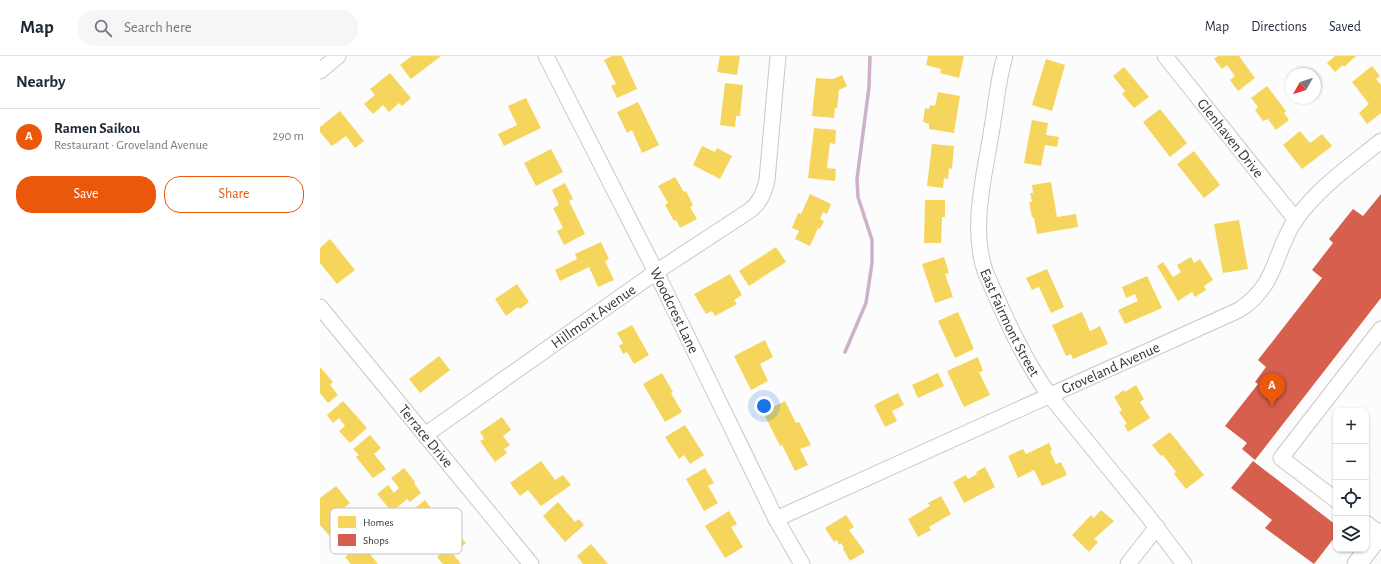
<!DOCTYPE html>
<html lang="en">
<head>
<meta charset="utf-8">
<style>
  body { margin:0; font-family:"Alegreya Sans",sans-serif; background:#f6f6f7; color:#1f2937 }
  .controls { position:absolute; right:12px; bottom:12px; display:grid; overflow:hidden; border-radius:8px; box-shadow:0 1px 3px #0004 }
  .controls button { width:36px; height:36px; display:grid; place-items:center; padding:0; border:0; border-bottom:1px solid #e0e1e3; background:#fff; color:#1f2937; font:20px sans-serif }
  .compass { position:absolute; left:965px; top:12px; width:36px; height:36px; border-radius:50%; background:#fff; box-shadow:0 1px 3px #0004; rotate:231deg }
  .you { position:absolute; left:444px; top:350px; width:14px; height:14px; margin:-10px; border:3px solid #fff; border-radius:50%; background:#1a73e8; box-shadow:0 0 0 6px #1a73e833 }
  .badge { display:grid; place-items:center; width:26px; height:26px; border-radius:50%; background:#ea580c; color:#fff; font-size:13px; font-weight:700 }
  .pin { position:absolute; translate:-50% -33px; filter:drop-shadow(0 1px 2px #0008) }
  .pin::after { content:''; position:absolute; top:21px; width:14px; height:12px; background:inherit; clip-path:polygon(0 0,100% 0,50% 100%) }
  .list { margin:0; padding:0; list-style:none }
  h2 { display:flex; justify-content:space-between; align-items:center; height:52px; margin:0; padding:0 16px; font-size:17px }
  h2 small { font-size:13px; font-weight:400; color:#747a83 }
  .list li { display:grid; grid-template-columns:26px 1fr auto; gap:12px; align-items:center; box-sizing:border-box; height:56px; padding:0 16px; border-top:1px solid #e0e1e3 }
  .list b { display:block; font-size:15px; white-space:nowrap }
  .list p { margin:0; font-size:13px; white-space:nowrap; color:#747a83 }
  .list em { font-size:13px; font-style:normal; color:#747a83 }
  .actions { display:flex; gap:8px; padding:12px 16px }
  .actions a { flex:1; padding:9px 0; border:1px solid #ea580c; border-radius:16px; text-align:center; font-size:14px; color:#ea580c }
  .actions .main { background:#ea580c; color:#fff }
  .icon { flex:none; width:22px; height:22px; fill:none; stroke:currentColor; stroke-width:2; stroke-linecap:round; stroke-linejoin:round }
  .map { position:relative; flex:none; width:1061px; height:508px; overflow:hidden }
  header { display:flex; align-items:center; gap:24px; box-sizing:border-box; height:56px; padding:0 20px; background:#fff; border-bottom:1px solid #e0e1e3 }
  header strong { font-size:19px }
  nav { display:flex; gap:22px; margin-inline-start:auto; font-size:14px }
  .search { width:280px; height:36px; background:#f6f6f7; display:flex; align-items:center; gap:10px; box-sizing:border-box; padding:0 14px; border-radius:16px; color:#747a83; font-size:15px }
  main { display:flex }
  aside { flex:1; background:#fff }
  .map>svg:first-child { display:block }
</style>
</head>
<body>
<header>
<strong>Map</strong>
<div class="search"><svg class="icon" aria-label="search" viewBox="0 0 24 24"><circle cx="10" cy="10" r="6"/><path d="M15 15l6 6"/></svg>Search here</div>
<nav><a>Map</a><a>Directions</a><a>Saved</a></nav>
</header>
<main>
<aside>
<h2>Nearby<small></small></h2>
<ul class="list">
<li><span class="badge">A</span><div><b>Ramen Saikou</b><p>Restaurant · Groveland Avenue</p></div><em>290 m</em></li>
</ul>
<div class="actions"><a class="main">Save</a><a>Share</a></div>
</aside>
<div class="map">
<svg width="1061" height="508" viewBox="0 0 1061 508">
  <rect width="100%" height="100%" fill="#fcfcfc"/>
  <g fill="#f6d55c">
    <path d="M 92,0 L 121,0 L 91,23 L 80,9 Z"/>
    <path d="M 292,0 L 302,0 L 317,33 L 297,42 L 291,30 L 296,28 L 284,4 Z"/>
    <path d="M 400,0 L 420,0 L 417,19 L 397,16 Z"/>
    <path d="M 608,0 L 644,0 L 639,22 L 620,17 L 621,13 L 606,9 Z"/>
    <path d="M 898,0 L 919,0 L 935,22 L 918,35 L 910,24 L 915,20 L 907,9 L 902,13 L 894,3 Z"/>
    <path d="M 1015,0 L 1036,0 L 1024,11 L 1023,9 L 1015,16 L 1007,7 Z"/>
    <path d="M 726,3 L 745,9 L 732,55 L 712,49 Z"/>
    <path d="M 1052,10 L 1060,20 L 1056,23 L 1061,29 L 1061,57 L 1047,68 L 1039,57 L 1049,48 L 1032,26 Z"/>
    <path d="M 804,11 L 829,41 L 814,52 L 802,38 L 805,35 L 793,20 Z"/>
    <path d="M 70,17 L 91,42 L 82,50 L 79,47 L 69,56 L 63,49 L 53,58 L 44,48 L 55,39 L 50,33 Z"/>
    <path d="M 522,19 L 527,30 L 519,34 L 517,52 L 515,52 L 514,62 L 492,60 L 496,22 L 513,23 Z"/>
    <path d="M 405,27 L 423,29 L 420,60 L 416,60 L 415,71 L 400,69 Z"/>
    <path d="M 947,30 L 966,55 L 964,57 L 969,64 L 956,74 L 948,63 L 943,65 L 935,54 L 938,51 L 931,42 Z"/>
    <path d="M 618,36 L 640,40 L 634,77 L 609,73 L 609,68 L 603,66 L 605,52 L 609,53 L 610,49 L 615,50 Z"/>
    <path d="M 206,42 L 221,72 L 184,90 L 178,78 L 197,69 L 188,50 Z"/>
    <path d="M 318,46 L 339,89 L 322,97 L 312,74 L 307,77 L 297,56 Z"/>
    <path d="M 840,53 L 867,87 L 850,101 L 823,66 Z"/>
    <path d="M 20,55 L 44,85 L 35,92 L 26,80 L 12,90 L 0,76 L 0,71 Z"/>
    <path d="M 712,64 L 728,67 L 726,79 L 739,81 L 737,91 L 725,89 L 721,110 L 704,107 Z"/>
    <path d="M 494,72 L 516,74 L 515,88 L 510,87 L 507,112 L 516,113 L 515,125 L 488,122 Z"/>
    <path d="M 980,75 L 990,87 L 1002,78 L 1012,90 L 982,113 L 963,89 Z"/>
    <path d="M 612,88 L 634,90 L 632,113 L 629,112 L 628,123 L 624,122 L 623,132 L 607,130 Z"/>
    <path d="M 382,90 L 395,96 L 397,92 L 412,100 L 400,123 L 373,109 Z"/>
    <path d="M 231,93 L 243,116 L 216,130 L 204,107 Z"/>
    <path d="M 874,95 L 900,129 L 884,142 L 857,108 Z"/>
    <path d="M 355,121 L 364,136 L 366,135 L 373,149 L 370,151 L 377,163 L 360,172 L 356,164 L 354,165 L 345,149 L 348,147 L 338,130 Z"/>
    <path d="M 731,126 L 737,161 L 756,158 L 758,171 L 717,178 L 714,162 L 712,161 L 709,146 L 712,146 L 710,137 L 713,137 L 712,129 Z"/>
    <path d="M 245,127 L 253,143 L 249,145 L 265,178 L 244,189 L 237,175 L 243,172 L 233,152 L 239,149 L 232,134 Z"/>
    <path d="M 490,138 L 511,148 L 507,158 L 503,156 L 500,163 L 504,165 L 500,173 L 498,172 L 490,190 L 475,183 L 479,175 L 472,172 L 478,157 L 481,158 Z"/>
    <path d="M 605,144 L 625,144 L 625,161 L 622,161 L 621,187 L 604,187 Z"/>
    <path d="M 919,164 L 928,213 L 903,217 L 894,168 Z"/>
    <path d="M 10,183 L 35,214 L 17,228 L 0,207 L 0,192 Z"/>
    <path d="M 281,186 L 289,203 L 285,205 L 294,224 L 278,231 L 269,211 L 240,225 L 235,214 L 257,203 L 255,198 Z"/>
    <path d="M 456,191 L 466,206 L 429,230 L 419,215 Z"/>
    <path d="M 624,201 L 629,217 L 625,218 L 633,241 L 615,247 L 602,208 Z"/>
    <path d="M 871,201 L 874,207 L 880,203 L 893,224 L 884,230 L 886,234 L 875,241 L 872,236 L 858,245 L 837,210 L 843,206 L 853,221 L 861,216 L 857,209 Z"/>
    <path d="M 727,213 L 744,251 L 731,257 L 719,231 L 712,234 L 706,222 Z"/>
    <path d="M 410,218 L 422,239 L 414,244 L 417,248 L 395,260 L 392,255 L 386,258 L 374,238 Z"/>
    <path d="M 827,220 L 842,252 L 805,268 L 798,254 L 818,245 L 815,238 L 806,242 L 802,231 Z"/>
    <path d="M 197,228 L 209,246 L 200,253 L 198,251 L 186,260 L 175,243 Z"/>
    <path d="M 638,256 L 654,293 L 635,302 L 618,265 Z"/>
    <path d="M 762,256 L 770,275 L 780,270 L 788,288 L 753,303 L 751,298 L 746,300 L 732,269 Z"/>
    <path d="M 312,269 L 329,299 L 314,308 L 307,296 L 303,298 L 299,290 L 303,287 L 297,277 Z"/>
    <path d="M 445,284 L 453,301 L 440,308 L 448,325 L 431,334 L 414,300 Z"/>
    <path d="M 119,300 L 130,314 L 100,337 L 89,323 Z"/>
    <path d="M 658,301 L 663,315 L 659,316 L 670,339 L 644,351 L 627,315 Z"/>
    <path d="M 0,311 L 13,326 L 10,329 L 18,339 L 8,347 L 0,337 Z"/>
    <path d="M 342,317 L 353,336 L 351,337 L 362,356 L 345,366 L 323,328 Z"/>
    <path d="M 618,317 L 624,330 L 598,342 L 592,329 Z"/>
    <path d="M 816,329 L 824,343 L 820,346 L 830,362 L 808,376 L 804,369 L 807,368 L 799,356 L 802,354 L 794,341 L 804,334 L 805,336 Z"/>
    <path d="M 578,337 L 584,349 L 572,355 L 577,365 L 565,371 L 554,349 Z"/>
    <path d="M 23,345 L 47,372 L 30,387 L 19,375 L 25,370 L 19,362 L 13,367 L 7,359 Z"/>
    <path d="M 465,345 L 476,367 L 479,366 L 491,389 L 480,393 L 488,409 L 475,415 L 462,389 L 460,390 L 443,356 Z"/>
    <path d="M 182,361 L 191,374 L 183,380 L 190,389 L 184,393 L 187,397 L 175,406 L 160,385 L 164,383 L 160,376 Z"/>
    <path d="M 365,369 L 384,399 L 370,408 L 364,399 L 359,403 L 345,381 Z"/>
    <path d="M 850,376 L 884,419 L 866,433 L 854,418 L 856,416 L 843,399 L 841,400 L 832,389 Z"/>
    <path d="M 50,379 L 61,392 L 54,398 L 66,413 L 53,422 L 36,401 L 39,399 L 33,393 Z"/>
    <path d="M 729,387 L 732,394 L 730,395 L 736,408 L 741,406 L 747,419 L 722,430 L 714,414 L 698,422 L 688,400 L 703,393 L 706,398 Z"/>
    <path d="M 221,405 L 235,424 L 243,419 L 251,429 L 221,450 L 208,434 L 200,440 L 190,427 Z"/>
    <path d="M 665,411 L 675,431 L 644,447 L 633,426 L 646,419 L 648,423 L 657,418 L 656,416 Z"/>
    <path d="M 84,412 L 95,426 L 94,427 L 101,437 L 90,446 L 87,443 L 72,456 L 57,438 L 68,429 L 74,437 L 79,432 L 71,422 Z"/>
    <path d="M 385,412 L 394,427 L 388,430 L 398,447 L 384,455 L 366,423 Z"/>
    <path d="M 16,430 L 30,447 L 17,458 L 28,472 L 13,484 L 0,469 L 0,442 Z"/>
    <path d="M 621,440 L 631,458 L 609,471 L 611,474 L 598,481 L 588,463 L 610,450 L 608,447 Z"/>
    <path d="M 105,444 L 118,462 L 124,457 L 132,468 L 112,484 L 90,456 Z"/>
    <path d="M 238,446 L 255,466 L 259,463 L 264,469 L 245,486 L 223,460 Z"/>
    <path d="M 781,454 L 794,465 L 774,483 L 778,486 L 769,496 L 752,479 L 771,459 L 774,462 Z"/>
    <path d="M 409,455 L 417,468 L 411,471 L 423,491 L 405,502 L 385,470 Z"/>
    <path d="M 526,459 L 534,471 L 529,474 L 545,496 L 530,505 L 523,493 L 524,492 L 521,487 L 519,489 L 517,484 L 514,486 L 505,472 Z"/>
    <path d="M 135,474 L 146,487 L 133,498 L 141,508 L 123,508 L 117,501 L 120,499 L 113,492 Z"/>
    <path d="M 45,485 L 53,494 L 49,497 L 58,508 L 31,508 L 25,501 Z"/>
    <path d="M 271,488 L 288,508 L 263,508 L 257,500 Z"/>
  </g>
  <g fill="#d6604d">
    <path d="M 1061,138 L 1061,242 L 935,404 L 922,393 L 927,387 L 905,370 L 938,328 L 935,326 L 946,311 L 938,304 L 1002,222 L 992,214 L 1013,187 L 1009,183 L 1033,153 L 1043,160 Z"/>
    <path d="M 933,405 L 1016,469 L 1016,484 L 1014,482 L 994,508 L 945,472 L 952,464 L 911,432 Z"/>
  </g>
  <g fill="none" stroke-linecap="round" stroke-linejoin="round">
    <path stroke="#ceb1c8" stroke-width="3.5" d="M 525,296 L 546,247 L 552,207 L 552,184 L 538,141 L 537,123 L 549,31 L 550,0"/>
    <defs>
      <g id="minor">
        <path id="s1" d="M 226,0 L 336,216 L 456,463 L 482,508"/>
        <path id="s2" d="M 685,0 C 678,23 676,49 672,72 C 665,118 650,170 665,215 C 683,257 703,303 730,340 L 827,459 L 864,508"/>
        <path id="s3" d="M 845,0 L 976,164"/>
        <path d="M 0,15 L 18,0"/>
        <path id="s4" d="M 0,251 L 211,508"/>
        <path id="s5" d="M 105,379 L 336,216 L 429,155 C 440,147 444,137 447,124 L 458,0"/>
        <path d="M 1016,444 L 961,402 L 1061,273"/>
        <path id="s6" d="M 456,463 L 919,254 C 958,229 953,197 976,163 C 999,131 1031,109 1061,85"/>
        <path d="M 1046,467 L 1060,478"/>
        <path d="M 808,508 L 837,471"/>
      </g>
      <path id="major" d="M 1037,508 L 1061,477"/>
    </defs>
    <use href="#minor" stroke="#cac7c9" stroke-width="17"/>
    <use href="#major" stroke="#cac7c9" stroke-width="21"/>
    <use href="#minor" stroke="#fff" stroke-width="15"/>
    <use href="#major" stroke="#fff" stroke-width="19"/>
  </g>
  <g text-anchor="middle" stroke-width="4" stroke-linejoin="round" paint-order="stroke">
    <g font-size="15" fill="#373135" stroke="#fff">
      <text dy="5" stroke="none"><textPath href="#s3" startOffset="105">Glenhaven Drive</textPath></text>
      <text dy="5" stroke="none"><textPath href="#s1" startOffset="285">Woodcrest Lane</textPath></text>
      <text dy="5" stroke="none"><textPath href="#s5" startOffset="206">Hillmont Avenue</textPath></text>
      <text dy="5" stroke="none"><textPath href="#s2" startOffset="275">East Fairmont Street</textPath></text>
      <text dy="5" stroke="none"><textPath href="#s6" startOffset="367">Groveland Avenue</textPath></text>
      <text dy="5" stroke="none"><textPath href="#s4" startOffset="167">Terrace Drive</textPath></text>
    </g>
  </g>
  <rect x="10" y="452" width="132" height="46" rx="6" fill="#fff" stroke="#c3c1c2" stroke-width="1"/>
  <rect x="18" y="460" width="18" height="12" fill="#f6d55c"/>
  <rect x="18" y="478" width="18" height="12" fill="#d6604d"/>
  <g font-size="11" fill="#373135">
    <text x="43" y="470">Homes</text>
    <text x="43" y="488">Shops</text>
  </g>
</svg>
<div class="controls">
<button>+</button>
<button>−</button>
<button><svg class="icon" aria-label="locate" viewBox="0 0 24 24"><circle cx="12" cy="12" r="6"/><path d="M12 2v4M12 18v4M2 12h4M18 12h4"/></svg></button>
<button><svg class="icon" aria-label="layers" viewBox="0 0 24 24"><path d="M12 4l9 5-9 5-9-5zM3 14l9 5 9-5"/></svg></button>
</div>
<svg class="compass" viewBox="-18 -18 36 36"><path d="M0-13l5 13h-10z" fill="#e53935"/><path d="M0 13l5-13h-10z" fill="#747a83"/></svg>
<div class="you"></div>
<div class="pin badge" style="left:952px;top:350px">A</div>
</div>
</main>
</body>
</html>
